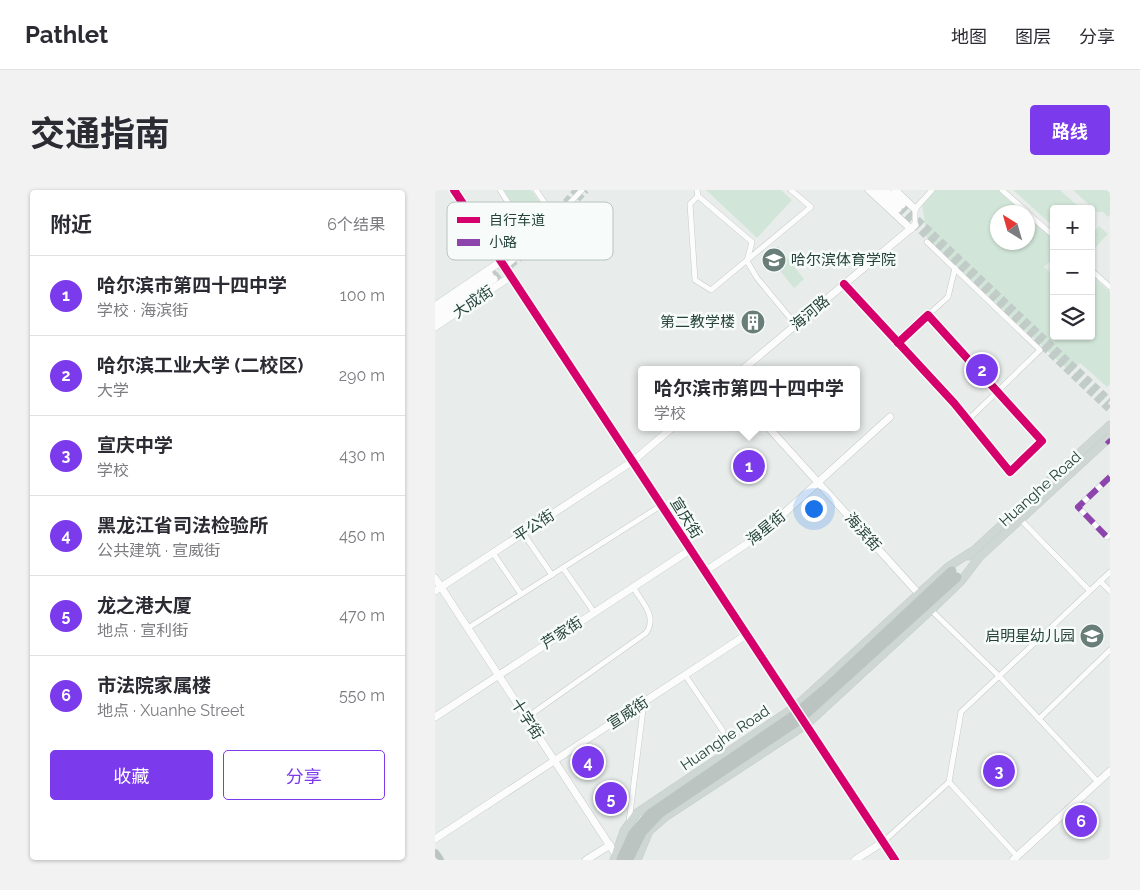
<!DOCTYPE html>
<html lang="zh">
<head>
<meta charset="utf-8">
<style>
  body { margin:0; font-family:Raleway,"Noto Sans SC",sans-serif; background:#f2f2f3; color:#2b2b33 }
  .controls { position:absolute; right:15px; top:15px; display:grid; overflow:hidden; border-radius:5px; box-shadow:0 1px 4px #0004 }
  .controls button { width:45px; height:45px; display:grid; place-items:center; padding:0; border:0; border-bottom:1px solid #e1e1e2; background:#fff; color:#2b2b33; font:25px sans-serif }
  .compass { position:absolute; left:555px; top:15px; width:45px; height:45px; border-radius:50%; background:#fff; box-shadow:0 1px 4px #0004; rotate:323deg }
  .you { position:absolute; left:378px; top:318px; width:18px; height:18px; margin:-12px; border:4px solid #fff; border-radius:50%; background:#1a73e8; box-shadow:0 0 0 8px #1a73e833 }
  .badge { display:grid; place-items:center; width:32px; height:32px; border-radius:50%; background:#7c3aed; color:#fff; font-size:16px; font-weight:700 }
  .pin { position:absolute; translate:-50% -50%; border:2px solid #fff; box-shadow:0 1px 5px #0006 }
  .popup { position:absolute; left:203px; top:176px; width:222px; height:65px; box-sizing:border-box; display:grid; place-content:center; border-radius:5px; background:#fff; filter:drop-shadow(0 1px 4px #0005); font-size:16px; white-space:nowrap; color:#7c7c81 }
  .popup b { font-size:19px; color:#2b2b33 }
  .popup::after { content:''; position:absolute; left:50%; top:100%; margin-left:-10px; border:10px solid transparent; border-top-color:#fff }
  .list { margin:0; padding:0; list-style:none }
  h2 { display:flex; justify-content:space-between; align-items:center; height:65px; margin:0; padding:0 20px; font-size:21px }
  h2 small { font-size:16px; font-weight:400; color:#7c7c81 }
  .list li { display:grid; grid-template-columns:32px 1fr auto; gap:15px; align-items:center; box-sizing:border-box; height:80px; padding:0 20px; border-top:1px solid #e1e1e2 }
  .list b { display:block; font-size:19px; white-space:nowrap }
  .list p { margin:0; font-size:16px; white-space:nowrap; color:#7c7c81 }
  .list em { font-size:16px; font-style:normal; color:#7c7c81 }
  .actions { display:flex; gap:10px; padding:15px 20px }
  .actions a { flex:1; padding:11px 0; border:1px solid #7c3aed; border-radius:5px; text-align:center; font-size:18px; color:#7c3aed }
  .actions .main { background:#7c3aed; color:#fff }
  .icon { flex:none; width:28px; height:28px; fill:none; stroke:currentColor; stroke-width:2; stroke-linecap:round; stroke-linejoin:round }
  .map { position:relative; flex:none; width:675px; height:670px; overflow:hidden; border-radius:5px }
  header { display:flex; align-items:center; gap:30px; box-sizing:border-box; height:70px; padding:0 25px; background:#fff; border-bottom:1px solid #e1e1e2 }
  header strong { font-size:24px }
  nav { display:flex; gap:28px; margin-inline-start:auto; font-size:18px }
  .intro { display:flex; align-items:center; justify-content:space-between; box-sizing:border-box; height:120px; padding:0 30px }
  h1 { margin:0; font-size:35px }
  .button { padding:12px 22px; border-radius:5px; background:#7c3aed; color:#fff; font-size:18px; font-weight:700 }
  main { display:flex; gap:30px; padding:0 30px }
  aside { flex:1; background:#fff; border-radius:5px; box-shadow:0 1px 4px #0004 }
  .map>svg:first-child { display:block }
</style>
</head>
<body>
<header>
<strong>Pathlet</strong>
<nav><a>地图</a><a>图层</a><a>分享</a></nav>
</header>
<div class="intro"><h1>交通指南</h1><a class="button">路线</a></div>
<main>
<aside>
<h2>附近<small>6个结果</small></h2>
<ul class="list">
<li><span class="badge">1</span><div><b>哈尔滨市第四十四中学</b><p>学校 · 海滨街</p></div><em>100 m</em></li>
<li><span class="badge">2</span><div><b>哈尔滨工业大学 (二校区)</b><p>大学</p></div><em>290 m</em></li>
<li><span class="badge">3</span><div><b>宣庆中学</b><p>学校</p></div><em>430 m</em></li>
<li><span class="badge">4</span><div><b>黑龙江省司法检验所</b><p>公共建筑 · 宣威街</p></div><em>450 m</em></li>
<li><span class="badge">5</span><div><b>龙之港大厦</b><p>地点 · 宣利街</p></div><em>470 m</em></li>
<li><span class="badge">6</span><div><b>市法院家属楼</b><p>地点 · Xuanhe Street</p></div><em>550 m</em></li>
</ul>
<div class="actions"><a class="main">收藏</a><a>分享</a></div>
</aside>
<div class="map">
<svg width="675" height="670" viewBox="0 0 675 670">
  <rect width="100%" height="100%" fill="#e8edeb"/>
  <g fill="#d1e6d8">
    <path d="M 67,0 L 96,0 L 110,19 L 93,41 Z"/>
    <path d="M 271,0 L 346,0 L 357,10 L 322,48 Z"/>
    <path d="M 500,0 L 565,0 L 589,22 L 562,22 L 562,52 L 592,52 L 593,26 L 619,50 L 619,68 L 609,77 L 619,86 L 619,146 L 656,146 L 656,85 L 675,102 L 675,194 L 672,197 L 645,173 L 635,182 L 487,43 L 491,40 L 487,14 Z"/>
    <path d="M 578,0 L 625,0 L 644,17 L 619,19 L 619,37 Z"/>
    <path d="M 638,0 L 675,0 L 675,25 L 673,27 L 668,22 L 662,22 Z"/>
    <path d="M 664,36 L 673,44 L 656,62 L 656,45 Z"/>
    <path d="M 343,56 L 369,89 L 359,98 L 332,65 Z"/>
  </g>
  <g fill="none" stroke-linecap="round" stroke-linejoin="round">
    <g stroke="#c1cbc8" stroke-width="7" stroke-dasharray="7 3.5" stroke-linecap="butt">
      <path d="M 467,15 L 675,211"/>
      <path d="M 463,19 L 675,220"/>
      <path d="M 55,85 L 91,55 L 142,0"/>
      <path d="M 59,89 L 96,58 L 151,0"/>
    </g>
    <defs>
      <g id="street">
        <path d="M 65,0 L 98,51"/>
        <path d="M 101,0 L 120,28"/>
        <path d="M 262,0 L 263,6 L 317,52 L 312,71 L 322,88 L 361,135"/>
        <path d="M 567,0 L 592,22"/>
        <path d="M 263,6 L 255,14 L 260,90 L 276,100 L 376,17 L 356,0"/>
        <path d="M 592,23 L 619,46"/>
        <path d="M 480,35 L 480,19 L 497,0"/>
        <path d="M 492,52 L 605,160 L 533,230"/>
        <path d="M 69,78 L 91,59 L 147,0"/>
        <path d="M 656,80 L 675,97"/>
        <path d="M 409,94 L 519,213 L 575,282 L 607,251 L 493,125 L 463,153"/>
        <path d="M 493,125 L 513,107 L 520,78"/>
        <path d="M 675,287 L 643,317 L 672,347 L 675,344"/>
        <path d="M 586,330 L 655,401"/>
        <path d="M 88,343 L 117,385"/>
        <path d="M 58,363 L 86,404"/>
        <path d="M 128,378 L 159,422"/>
        <path d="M 665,391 L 675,401"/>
        <path d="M 496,420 L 564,486 L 663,592"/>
        <path d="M 33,438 L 227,315"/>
        <path d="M 250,485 L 288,541"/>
        <path d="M 91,528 L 211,443 C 223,427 207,412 198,397"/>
        <path d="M 604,529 L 675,460"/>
        <path d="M 514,592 L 582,666"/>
        <path d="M 194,632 L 209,512"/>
        <path d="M 448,652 L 514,592 L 526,522 L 675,382"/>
      </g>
      <g id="secondary">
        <path d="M 19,0 L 362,521"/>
        <path d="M 434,0 L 476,39"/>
        <path d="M 442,0 L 463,19"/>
        <path d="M 450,0 L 467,15"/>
        <path d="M 460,0 L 480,19"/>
        <path d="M 0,116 L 65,72"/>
        <path d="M 0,122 L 55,85"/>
        <path d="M 0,129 L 59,89"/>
        <path d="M 0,137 L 75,87"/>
        <path d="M 307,180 L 480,35"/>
        <path d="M 333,237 L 483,403"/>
        <path d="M 269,382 L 325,345 L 455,227"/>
        <path d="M 0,388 L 183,668"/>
        <path d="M 0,401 L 198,271 L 238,237"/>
        <path d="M 0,527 L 255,360"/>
        <path d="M 369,530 L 460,670"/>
        <path d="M 0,649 L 311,445"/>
        <path d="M 151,670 L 175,655"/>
        <path d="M 420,670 L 448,652"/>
        <path d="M 578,670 L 675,581"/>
      </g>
      <g id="primary">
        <path d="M 533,366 L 675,235"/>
        <path d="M 540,371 L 675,247"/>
        <path d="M 179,670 L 189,641 L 202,623 L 360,517 L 513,377 L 536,362"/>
        <path d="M 202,670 L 214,641 L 230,627 L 372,534 L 496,420 L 526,391 L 543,369"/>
      </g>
      <path id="highway" d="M 0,664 L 4,670"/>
    </defs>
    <use href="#street" stroke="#c5cac8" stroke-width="6"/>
    <use href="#secondary" stroke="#c3cbc8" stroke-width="8"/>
    <use href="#primary" stroke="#c3ccc9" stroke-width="9"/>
    <use href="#highway" stroke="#c3ccc9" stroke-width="10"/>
    <use href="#street" stroke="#fcfcfc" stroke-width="5"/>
    <use href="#secondary" stroke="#fcfcfc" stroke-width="7"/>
    <use href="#primary" stroke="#cfd7d5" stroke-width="8"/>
    <use href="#highway" stroke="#bcc4c2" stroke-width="9"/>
    <defs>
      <g id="highway-bridge">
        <path d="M 186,670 L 198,644 L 215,624 L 358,526 L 396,494 L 517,381"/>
        <path d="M 193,670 L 207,642 L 225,623 L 364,530 L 522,387"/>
      </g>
    </defs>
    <use href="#highway-bridge" stroke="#c3ccc9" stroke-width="10" stroke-linecap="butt"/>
    <use href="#highway-bridge" stroke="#bcc4c2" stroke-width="9"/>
    <g stroke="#8e44ad" stroke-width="6" stroke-dasharray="12 6" stroke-linecap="butt">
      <path d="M 672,250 L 675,253"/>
      <path d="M 675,287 L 643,317 L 672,347 L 675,344"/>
    </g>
    <defs>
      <g id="cycleway">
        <path d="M 19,0 L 460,670"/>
        <path d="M 409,94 L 519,213 L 575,282 L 607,251 L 493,125 L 463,153"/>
      </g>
    </defs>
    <use href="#cycleway" stroke="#f7fbf9" stroke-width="11"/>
    <use href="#cycleway" stroke="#d6006c" stroke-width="8"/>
  </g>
  <defs>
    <symbol id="university-disc" viewBox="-11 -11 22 22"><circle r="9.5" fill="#697e78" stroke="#f7fbf9"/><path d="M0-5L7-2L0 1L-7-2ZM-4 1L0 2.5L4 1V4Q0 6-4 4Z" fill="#fff"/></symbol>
    <symbol id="building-disc" viewBox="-11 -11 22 22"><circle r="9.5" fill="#697e78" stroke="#f7fbf9"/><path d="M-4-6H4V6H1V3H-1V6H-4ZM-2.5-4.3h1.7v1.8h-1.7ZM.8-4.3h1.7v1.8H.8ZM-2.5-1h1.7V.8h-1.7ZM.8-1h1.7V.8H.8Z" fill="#fff"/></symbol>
    <symbol id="school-disc" viewBox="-11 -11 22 22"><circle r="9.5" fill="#697e78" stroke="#f7fbf9"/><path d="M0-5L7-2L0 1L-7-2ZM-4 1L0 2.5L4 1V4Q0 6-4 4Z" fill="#fff"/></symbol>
  </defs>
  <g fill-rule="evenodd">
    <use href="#university-disc" x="325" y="56" width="28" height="28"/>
    <use href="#building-disc" x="304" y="118" width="28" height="28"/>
    <use href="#school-disc" x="643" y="432" width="28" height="28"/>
  </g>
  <g text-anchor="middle" stroke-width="5" stroke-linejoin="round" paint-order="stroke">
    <g font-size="15" fill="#24423a" stroke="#f7fbf9" text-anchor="end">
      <text x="356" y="75" text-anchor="start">哈尔滨体育学院</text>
      <text x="300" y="137">第二教学楼</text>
      <text x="640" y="451">启明星幼儿园</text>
    </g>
    <g font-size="15" fill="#24423a" stroke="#f7fbf9">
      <text transform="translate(38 112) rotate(-34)" y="5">大成街</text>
      <text transform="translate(375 123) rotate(-40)" y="5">海河路</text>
      <text transform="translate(605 299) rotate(-42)" y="5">Huanghe Road</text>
      <text transform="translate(251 328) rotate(58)" y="5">宣庆街</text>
      <text transform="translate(99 336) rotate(-33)" y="5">平公街</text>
      <text transform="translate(331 338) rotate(-39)" y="5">海星街</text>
      <text transform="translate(428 342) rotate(48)" y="5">海滨街</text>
      <text transform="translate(127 443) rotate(-33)" y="5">芦家街</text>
      <text transform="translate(193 523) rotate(-33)" y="5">宣威街</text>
      <text transform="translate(92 529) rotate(57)" y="5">十字街</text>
      <text transform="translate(290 548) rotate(-34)" y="5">Huanghe Road</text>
    </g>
  </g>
  <rect x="12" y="12" width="166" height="58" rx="8" fill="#f7fbf9" stroke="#b8c4c0" stroke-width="1"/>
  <rect x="22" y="27" width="23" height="6" fill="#d6006c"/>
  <rect x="22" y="49" width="23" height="7" fill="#8e44ad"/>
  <g font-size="14" fill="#24423a">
    <text x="54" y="35">自行车道</text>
    <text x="54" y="57">小路</text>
  </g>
</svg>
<div class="controls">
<button>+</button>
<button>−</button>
<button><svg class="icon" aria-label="layers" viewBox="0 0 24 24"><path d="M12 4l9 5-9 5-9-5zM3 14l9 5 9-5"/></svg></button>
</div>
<svg class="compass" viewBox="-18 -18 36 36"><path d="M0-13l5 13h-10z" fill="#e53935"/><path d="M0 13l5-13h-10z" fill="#7c7c81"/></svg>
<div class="you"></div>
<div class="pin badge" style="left:314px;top:276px">1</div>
<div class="popup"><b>哈尔滨市第四十四中学</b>学校</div>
<div class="pin badge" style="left:547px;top:180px">2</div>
<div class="pin badge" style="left:564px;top:581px">3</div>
<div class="pin badge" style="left:153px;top:572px">4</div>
<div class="pin badge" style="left:176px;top:608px">5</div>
<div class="pin badge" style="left:646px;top:631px">6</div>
</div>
</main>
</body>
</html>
